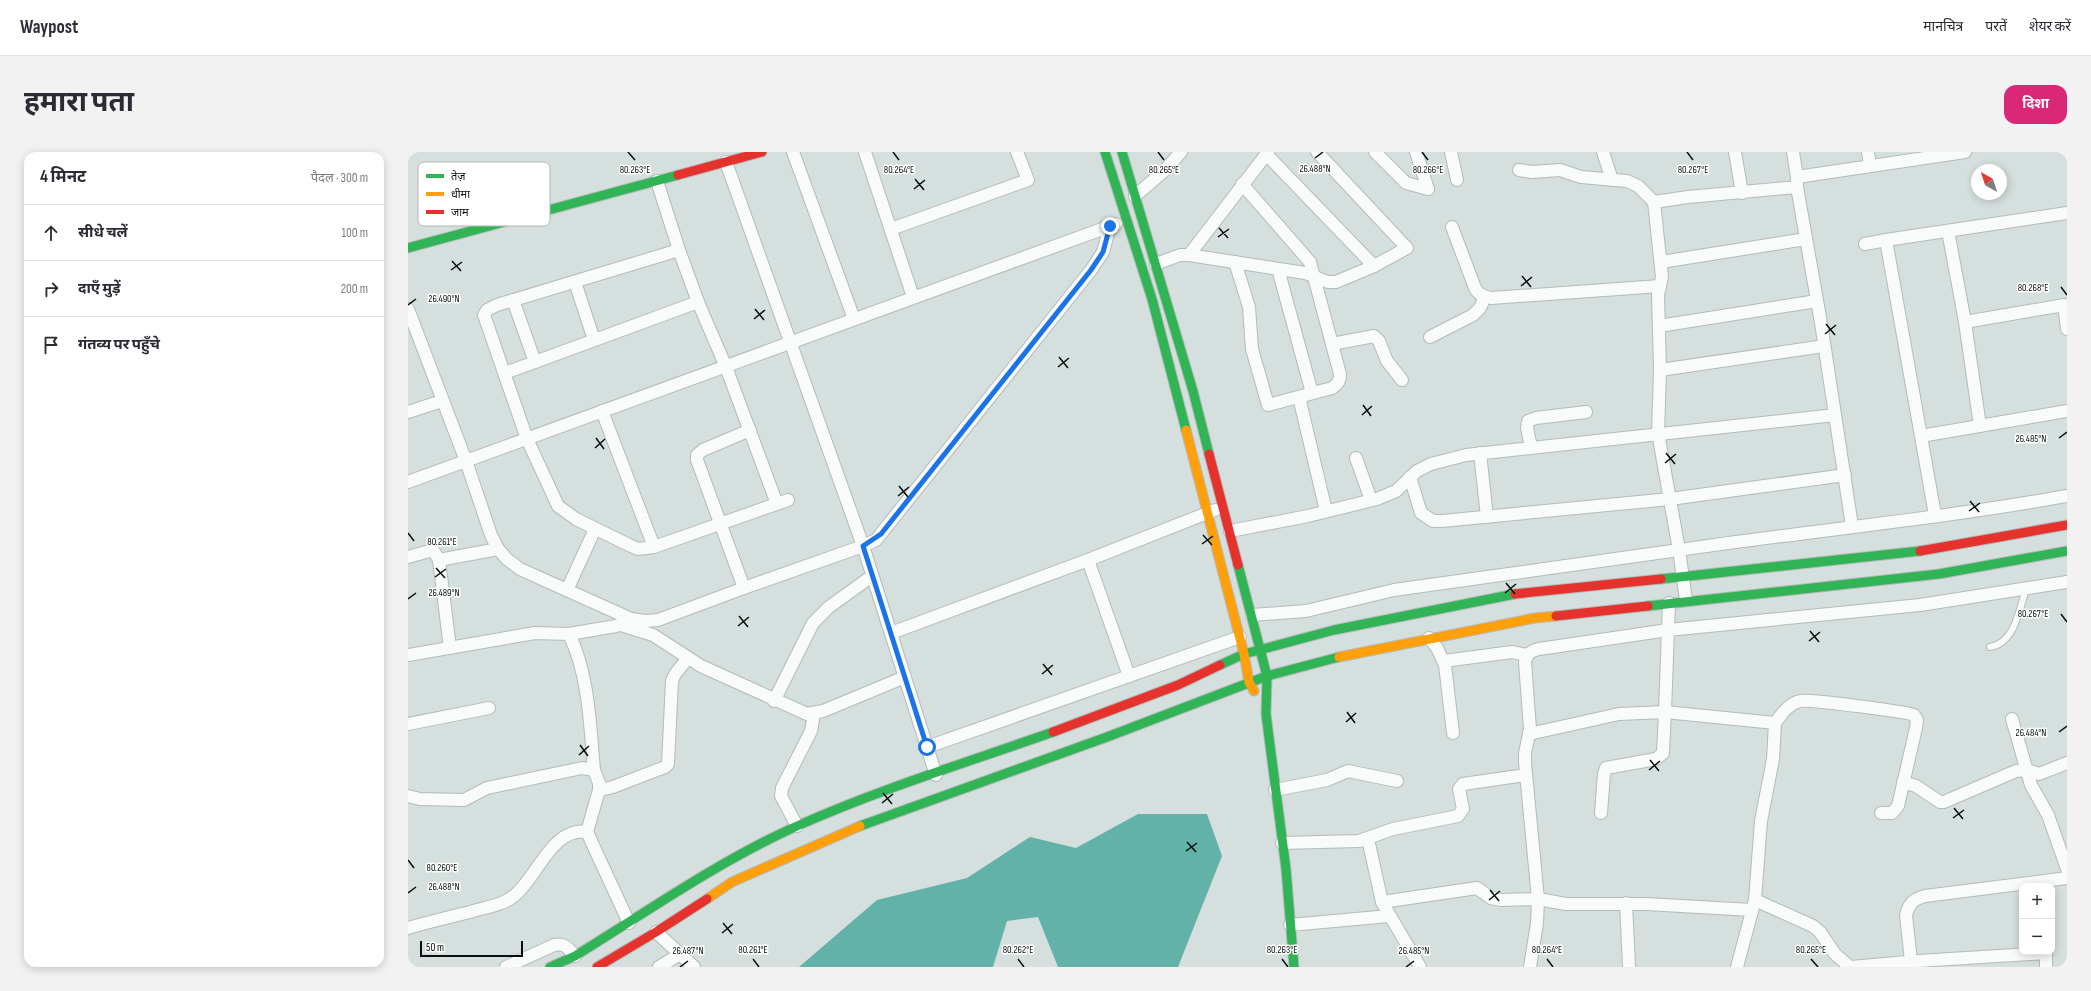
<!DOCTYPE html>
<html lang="hi">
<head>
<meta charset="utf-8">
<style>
  body { margin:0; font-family:"Sofia Sans Condensed","Noto Sans Devanagari",sans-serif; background:#f2f2f3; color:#2b2b33 }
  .controls { position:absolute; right:12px; bottom:12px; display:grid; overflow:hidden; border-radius:8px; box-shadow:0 2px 10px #0003 }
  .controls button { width:36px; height:36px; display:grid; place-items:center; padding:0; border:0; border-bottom:1px solid #e1e1e2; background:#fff; color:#2b2b33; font:20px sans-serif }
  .compass { position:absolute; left:1563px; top:12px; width:36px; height:36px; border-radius:50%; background:#fff; box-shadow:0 2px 10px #0003; rotate:321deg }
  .scale { position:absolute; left:12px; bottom:10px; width:103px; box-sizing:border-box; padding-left:4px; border:2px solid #090f0e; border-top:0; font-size:11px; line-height:14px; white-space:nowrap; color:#090f0e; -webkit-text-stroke:3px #fff; paint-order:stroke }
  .stop { position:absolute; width:12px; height:12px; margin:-9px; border:3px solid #1a73e8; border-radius:50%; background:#fff }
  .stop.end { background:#1a73e8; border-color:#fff; box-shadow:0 1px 4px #0008 }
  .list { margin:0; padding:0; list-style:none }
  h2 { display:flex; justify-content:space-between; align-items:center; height:52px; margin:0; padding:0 16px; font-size:17px }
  h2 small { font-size:13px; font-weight:400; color:#7c7c81 }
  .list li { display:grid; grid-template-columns:26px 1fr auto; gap:12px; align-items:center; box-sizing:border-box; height:56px; padding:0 16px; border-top:1px solid #e1e1e2 }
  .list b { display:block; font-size:15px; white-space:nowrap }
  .list em { font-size:13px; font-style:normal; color:#7c7c81 }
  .icon { flex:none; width:22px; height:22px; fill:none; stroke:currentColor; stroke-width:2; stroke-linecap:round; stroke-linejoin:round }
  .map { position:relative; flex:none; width:1659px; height:815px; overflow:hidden; border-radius:12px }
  header { display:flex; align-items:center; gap:24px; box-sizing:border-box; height:56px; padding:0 20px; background:#fff; border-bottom:1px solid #e1e1e2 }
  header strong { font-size:19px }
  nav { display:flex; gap:22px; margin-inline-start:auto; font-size:14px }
  .intro { display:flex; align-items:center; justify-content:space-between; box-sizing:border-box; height:96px; padding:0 24px }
  h1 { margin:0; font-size:28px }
  .button { padding:10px 18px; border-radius:12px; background:#db2777; color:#fff; font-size:14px; font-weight:700 }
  main { display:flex; gap:24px; padding:0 24px }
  aside { flex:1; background:#fff; border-radius:12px; box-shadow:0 2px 10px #0003 }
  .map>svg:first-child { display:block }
</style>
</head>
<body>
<header>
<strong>Waypost</strong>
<nav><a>मानचित्र</a><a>परतें</a><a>शेयर करें</a></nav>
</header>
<div class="intro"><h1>हमारा पता</h1><a class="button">दिशा</a></div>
<main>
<aside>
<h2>4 मिनट<small>पैदल · 300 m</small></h2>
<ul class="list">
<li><svg class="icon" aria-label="ahead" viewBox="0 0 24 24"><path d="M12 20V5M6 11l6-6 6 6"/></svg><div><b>सीधे चलें</b></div><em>100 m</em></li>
<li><svg class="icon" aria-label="right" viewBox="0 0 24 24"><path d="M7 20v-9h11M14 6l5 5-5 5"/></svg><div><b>दाएँ मुड़ें</b></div><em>200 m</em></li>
<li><svg class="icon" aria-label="arrive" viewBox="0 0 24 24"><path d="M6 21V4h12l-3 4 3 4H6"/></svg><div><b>गंतव्य पर पहुँचे</b></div></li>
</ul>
</aside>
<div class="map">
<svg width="1659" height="815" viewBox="0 0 1659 815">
  <rect width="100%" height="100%" fill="#d5dfdd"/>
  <path fill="#62b2aa" d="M 730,662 L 799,662 L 814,704 L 770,815 L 650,815 L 630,765 L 599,769 L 585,815 L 391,815 L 469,748 L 559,726 L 622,685 L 668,696 Z"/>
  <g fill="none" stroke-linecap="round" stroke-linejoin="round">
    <defs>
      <path id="lane" d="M 1582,495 C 1607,491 1611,458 1618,437"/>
      <g id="street">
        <path d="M 385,0 L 446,167"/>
        <path d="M 457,0 L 505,145"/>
        <path d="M 967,0 L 998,31 L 1020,37"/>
        <path d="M 1008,0 L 1020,37"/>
        <path d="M 1043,0 L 1049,28"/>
        <path d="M 1195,0 L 1204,28"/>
        <path d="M 1327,0 L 1334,41"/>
        <path d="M 1385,0 L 1389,25 L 1557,0"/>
        <path d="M 1460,0 L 1462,14"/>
        <path d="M 858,2 L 966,114"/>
        <path d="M 318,10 L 455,394 L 528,623"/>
        <path d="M 1111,18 L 1124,20 L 1152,18 L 1173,25 L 1219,29 L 1230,34 L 1246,50"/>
        <path d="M 249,29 L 271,98 L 290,150 L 318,215 L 369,352"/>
        <path d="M 1389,35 L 1413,171 L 1444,374"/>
        <path d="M 727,44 L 756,19 L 773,0"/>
        <path d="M 1044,75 L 1067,136 C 1071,143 1075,144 1083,146 L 1252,134"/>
        <path d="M 483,77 L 620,28 L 609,0"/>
        <path d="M 1540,79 L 1557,170 L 1572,274"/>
        <path d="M 1478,88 L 1659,61"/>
        <path d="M 1457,92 L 1478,88 L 1527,363"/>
        <path d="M 781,103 L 860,0"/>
        <path d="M 827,110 L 841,155 L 844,197 L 860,253 L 924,236 C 930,232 932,229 932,222 L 902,110 L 834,32"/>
        <path d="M 1253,110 L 1398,87"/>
        <path d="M 748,112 L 772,103 L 781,103 L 897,121 L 920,130 L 928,130 L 966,114 L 999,96 L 909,0"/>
        <path d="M 870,117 L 904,241"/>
        <path d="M 167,130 L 186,188"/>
        <path d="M 105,148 L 127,210"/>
        <path d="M 0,157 L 58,309 L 83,383 L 90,397 L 99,407 L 112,417 L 223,467 L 237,469 L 250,468 L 336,436 L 455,394 L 468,388 L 683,118 L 695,100 L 702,74"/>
        <path d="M 1557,170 L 1656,153 L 1659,177"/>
        <path d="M 1251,174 L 1409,149"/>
        <path d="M 1022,185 L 1065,163 L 1072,156 L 1077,145"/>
        <path d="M 924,192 L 966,184 L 971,189 L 979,209 L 994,228"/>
        <path d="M 1252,218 L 1416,194"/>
        <path d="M 97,221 L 290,150"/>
        <path d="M 891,245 L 918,359"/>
        <path d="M 194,259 L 246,395 L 380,348"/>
        <path d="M 0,260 L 34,249"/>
        <path d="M 1513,284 L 1659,259"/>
        <path d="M 1123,295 L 1119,276 L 1120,269 L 1128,266 L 1178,260"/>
        <path d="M 1072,301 L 1079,365"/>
        <path d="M 948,306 L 963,348"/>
        <path d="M 1002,325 L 1013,361 L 1025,369 L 1034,369 L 1262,347 L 1437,323"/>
        <path d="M 0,330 L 708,72"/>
        <path d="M 822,379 L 900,364 L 969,347 L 988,339 L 1009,319 L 1023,312 L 1058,303 L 1427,263"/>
        <path d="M 246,395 L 230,397 L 223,394 L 168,367 L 150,354 L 119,287 L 76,163 L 79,158 L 89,153 L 271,98"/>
        <path d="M 0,405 L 25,398 L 31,408 L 42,496"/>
        <path d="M 31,408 L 90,397"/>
        <path d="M 680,408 L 721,524"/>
        <path d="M 336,436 L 289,308 L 289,303 L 295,298 L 342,278"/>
        <path d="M 159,438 L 187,377"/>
        <path d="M 1278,448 L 1271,398 C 1400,379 1531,367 1659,344"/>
        <path d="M 844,463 L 898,459 L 986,438 L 1271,398 L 1250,281 L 1252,218 L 1250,143 L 1254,125 L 1246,50 L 1280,45 L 1389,35 L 1389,25"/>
        <path d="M 213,473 L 245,483 L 293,514 L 399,562 L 415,559 L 497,525"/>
        <path d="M 483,481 L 680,408 L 807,358"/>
        <path d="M 161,482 L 208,474 L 220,470"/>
        <path d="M 1021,486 L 1029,496 L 1037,513 L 1045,581"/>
        <path d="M 0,503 L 127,481 L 161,482 C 181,523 182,573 186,618"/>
        <path d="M 1036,509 L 1104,500 L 1119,503"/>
        <path d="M 366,549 L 405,471 L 421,455 L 464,424"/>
        <path d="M 1604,567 L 1623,633 L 1640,663 L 1659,717"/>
        <path d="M 1367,571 C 1374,562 1380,552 1392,549 C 1400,547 1500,560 1506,563 L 1509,568 L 1508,576 L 1490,654 L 1484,661 L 1473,661"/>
        <path d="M 0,572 L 81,556"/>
        <path d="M 1121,582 L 1211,562 L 1257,560 L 1255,601 L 1248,607 L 1198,616 L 1196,622 L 1193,661"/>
        <path d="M 519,595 L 832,485"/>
        <path d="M 1495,630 L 1508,634 L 1532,650 L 1536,650 L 1608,619 L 1619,618 L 1631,622 L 1659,611"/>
        <path d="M 191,638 L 205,635 L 257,615 L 260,612 L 264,529 L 267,522 L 280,506"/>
        <path d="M 867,638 L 919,628 L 940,619 L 989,629"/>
        <path d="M 0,644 L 12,647 L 56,648 L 79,636 L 174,616 L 186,618 L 191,631 L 191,638 L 179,680 C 145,674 129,725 107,743 C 94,754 78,755 62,760 C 41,765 21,770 0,776"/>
        <path d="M 389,674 L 373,644 L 374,636 L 403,579 L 406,562"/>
        <path d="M 179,680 L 221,771"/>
        <path d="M 960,687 L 974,750 L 1012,815"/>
        <path d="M 874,691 L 951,689 L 985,677 L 1050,664 L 1055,657 L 1051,637 L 1055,632 L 1118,623"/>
        <path d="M 1347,748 L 1405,774 L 1412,780 L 1427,802 L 1442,815"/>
        <path d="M 974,750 L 1069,736 L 1083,746 L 1093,748 L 1130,747 L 1158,752 L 1238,752 L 1344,758"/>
        <path d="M 1218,751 L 1221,815"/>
        <path d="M 882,773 L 981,764"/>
        <path d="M 248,780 L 272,802"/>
        <path d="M 1503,809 L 1498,763 C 1501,751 1506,747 1517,744 L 1659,726"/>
        <path d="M 98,815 L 146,793 C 157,791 160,796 167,804"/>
        <path d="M 251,815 L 272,802 L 286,815"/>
        <path d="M 1122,815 L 1129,771 L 1130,747 L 1117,611 L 1117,601 L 1122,577 L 1117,510 C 1119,502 1122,499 1131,497 L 1260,478 L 1261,451"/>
        <path d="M 1329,815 L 1347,748 L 1353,669 L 1365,607 L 1367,571 L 1257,560 L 1260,478 L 1512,453 L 1659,430"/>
        <path d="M 1443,815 L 1510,809 L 1638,801 L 1638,815"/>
      </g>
      <g id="fast">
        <path d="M 697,0 L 744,147 L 778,278"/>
        <path d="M 714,0 L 785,239 L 801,302"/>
        <path d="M 0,96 L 270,23"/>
        <path d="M 830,413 L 859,524 L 858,562 L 878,717 L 886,815"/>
        <path d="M 1253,427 L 1512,399"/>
        <path d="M 1240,454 L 1531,422 L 1659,399"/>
        <path d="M 812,513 L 836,502 L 926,478 L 1107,442"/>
        <path d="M 452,674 L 699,585 L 859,524 L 931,505"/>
        <path d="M 142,815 L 167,804 C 240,759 311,709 389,674 C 472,637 560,610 645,580"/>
      </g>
      <g id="slow">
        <path d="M 778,278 L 836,502 L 841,530 L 846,539"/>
        <path d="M 931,505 L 1127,466 L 1148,464"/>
        <path d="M 299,747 L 324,730 L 452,674"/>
      </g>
      <g id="jam">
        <path d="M 270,23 L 354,0"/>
        <path d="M 801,302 L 830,413"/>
        <path d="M 1512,399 L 1659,373"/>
        <path d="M 1107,442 L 1253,427"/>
        <path d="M 1148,464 L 1240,454"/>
        <path d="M 645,580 L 770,533 L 812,513"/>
        <path d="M 189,815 L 248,780 L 299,747"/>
      </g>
    </defs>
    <use href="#lane" stroke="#b4bbba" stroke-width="8"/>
    <use href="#street" stroke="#b4bbba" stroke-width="14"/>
    <use href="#fast" stroke="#b4bbba" stroke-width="11"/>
    <use href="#slow" stroke="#b4bbba" stroke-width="11"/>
    <use href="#jam" stroke="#b4bbba" stroke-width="11"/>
    <use href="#lane" stroke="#f9fafa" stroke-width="6"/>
    <use href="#street" stroke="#f9fafa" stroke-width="12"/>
    <use href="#fast" stroke="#30b455" stroke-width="9"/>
    <use href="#slow" stroke="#ff9f0a" stroke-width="9"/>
    <use href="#jam" stroke="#e5322d" stroke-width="9"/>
  </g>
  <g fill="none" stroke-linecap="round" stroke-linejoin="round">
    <path stroke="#1a73e8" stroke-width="5" d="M 519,595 L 455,394 L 473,382 L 683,118 L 695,100 L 702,74"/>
  </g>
  <path fill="none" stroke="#090f0e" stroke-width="1.5" d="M 220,0 L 227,8M 485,0 L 491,8M 750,0 L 756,8M 1014,0 L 1020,8M 1279,0 L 1285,8M 907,6 L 915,0M 507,27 L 516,38M 506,37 L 517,28M 811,76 L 820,86M 810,85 L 821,77M 44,109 L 53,119M 43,118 L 54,110M 1114,124 L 1123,135M 1113,134 L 1124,125M 1653,135 L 1659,143M 0,153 L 8,147M 347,157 L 356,168M 346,167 L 357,158M 1418,172 L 1427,183M 1417,182 L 1428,173M 651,205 L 660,216M 650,215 L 661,206M 955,253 L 963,264M 954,263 L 964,254M 188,286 L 196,297M 1651,286 L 1659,280M 187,296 L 197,287M 1258,301 L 1267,312M 1257,311 L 1268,302M 491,334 L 500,345M 490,344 L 501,335M 1562,349 L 1571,360M 1561,359 L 1572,351M 0,381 L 6,389M 795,383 L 804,393M 794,392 L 805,384M 28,416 L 37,426M 27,425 L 38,417M 1098,431 L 1107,442M 1097,441 L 1108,432M 0,447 L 8,441M 1653,462 L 1659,470M 331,464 L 340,475M 330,474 L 341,465M 1402,479 L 1411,490M 1401,489 L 1412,480M 635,512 L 644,523M 634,522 L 645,513M 939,560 L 947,571M 938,570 L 948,561M 1651,580 L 1659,574M 172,593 L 180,604M 171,603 L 181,594M 1242,608 L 1251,619M 1241,618 L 1252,609M 475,641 L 484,652M 474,651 L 485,642M 1546,656 L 1555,667M 1545,666 L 1556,658M 779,690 L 788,700M 778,699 L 789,691M 0,708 L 6,716M 1082,738 L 1091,749M 0,741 L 8,735M 1081,748 L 1092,739M 315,771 L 324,782M 314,781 L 325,772M 345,807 L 351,815M 610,807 L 616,815M 874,807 L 880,815M 1139,807 L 1145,815M 1403,807 L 1410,815M 272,815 L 280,809M 998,815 L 1006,809"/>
  <rect x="10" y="10" width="132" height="64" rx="6" fill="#fff" stroke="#b5b7b7" stroke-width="1"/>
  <rect x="18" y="22" width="18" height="4" fill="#30b455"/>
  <rect x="18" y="40" width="18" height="4" fill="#ff9f0a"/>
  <rect x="18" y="58" width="18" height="4" fill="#e5322d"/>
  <g font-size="11" fill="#090f0e">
    <text x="43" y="28">तेज़</text>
    <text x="43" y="46">धीमा</text>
    <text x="43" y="64">जाम</text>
  </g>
  <g font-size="10" text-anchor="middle" fill="#090f0e" stroke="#fff" stroke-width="3" stroke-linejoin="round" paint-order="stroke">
    <text x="907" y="20">26.488°N</text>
    <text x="1285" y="21">80.267°E</text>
    <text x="227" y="21">80.263°E</text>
    <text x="491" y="21">80.264°E</text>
    <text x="756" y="21">80.265°E</text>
    <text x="1020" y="21">80.266°E</text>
    <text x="1625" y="139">80.268°E</text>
    <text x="36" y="150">26.490°N</text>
    <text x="1623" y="290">26.485°N</text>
    <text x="34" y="393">80.261°E</text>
    <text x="36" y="444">26.489°N</text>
    <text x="1625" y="465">80.267°E</text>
    <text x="1623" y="584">26.484°N</text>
    <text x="34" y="719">80.260°E</text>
    <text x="36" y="738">26.488°N</text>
    <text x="345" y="801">80.261°E</text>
    <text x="610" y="801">80.262°E</text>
    <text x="874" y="801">80.263°E</text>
    <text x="1139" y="801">80.264°E</text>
    <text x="1403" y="801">80.265°E</text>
    <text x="280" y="802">26.487°N</text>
    <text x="1006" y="802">26.485°N</text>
  </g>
</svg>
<div class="controls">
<button>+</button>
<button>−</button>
</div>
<svg class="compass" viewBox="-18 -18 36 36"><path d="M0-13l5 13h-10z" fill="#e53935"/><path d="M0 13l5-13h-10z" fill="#7c7c81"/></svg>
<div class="scale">50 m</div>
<div class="stop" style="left:519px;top:595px"></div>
<div class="stop end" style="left:702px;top:74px"></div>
</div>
</main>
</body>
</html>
